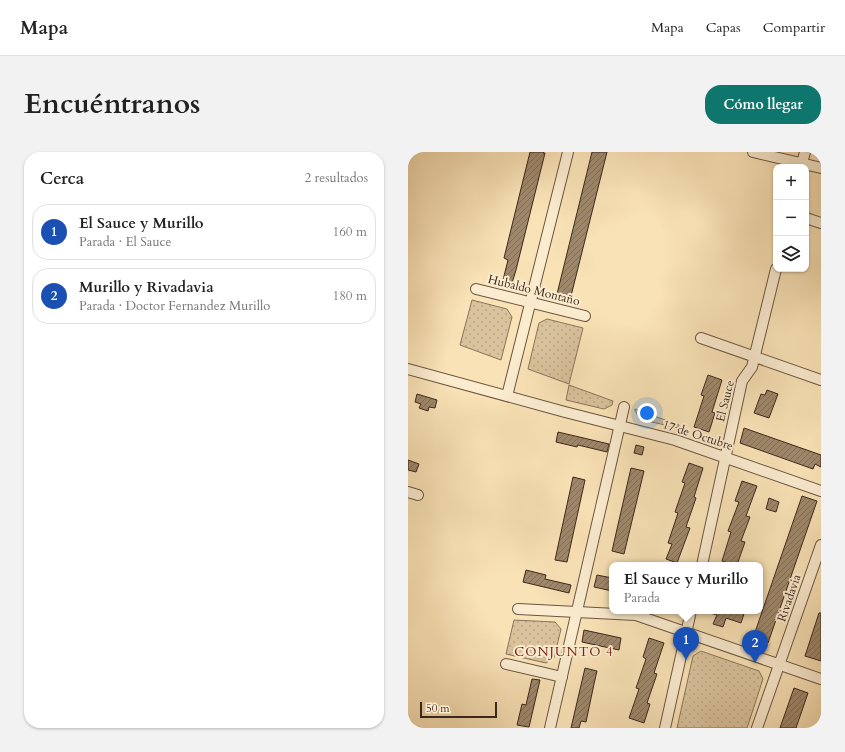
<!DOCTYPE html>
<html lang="es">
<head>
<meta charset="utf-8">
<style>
  body { margin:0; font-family:Cardo,serif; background:#f2f2f2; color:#222 }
  .controls { position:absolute; right:12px; top:12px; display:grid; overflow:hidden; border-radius:8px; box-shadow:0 1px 3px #0004 }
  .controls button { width:36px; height:36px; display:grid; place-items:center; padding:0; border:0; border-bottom:1px solid #e0e0e0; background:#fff; color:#222; font:20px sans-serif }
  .scale { position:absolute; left:12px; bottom:10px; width:77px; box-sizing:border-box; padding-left:4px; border:2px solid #3c271c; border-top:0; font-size:11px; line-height:14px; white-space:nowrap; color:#3c271c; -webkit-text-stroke:3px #fbecd0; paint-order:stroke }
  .you { position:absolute; left:239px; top:261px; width:14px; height:14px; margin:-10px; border:3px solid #fff; border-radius:50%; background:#1a73e8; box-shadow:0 0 0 6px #1a73e833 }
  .badge { display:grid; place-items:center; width:26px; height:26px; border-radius:50%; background:#0f766e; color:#fff; font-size:13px; font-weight:700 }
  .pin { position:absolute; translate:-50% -33px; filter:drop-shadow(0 1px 2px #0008) }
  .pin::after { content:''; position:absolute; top:21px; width:14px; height:12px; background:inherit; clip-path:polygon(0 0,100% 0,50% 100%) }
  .popup { position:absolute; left:201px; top:410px; width:154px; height:52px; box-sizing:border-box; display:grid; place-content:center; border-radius:8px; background:#fff; filter:drop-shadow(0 1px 3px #0005); font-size:13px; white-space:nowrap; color:#767676 }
  .popup b { font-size:15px; color:#222 }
  .popup::after { content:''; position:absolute; left:50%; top:100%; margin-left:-8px; border:8px solid transparent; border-top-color:#fff }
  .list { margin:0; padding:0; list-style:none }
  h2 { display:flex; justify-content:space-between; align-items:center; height:52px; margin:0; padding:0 16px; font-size:17px }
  h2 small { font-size:13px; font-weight:400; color:#767676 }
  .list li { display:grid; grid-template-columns:26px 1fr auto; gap:12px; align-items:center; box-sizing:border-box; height:56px; margin:0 8px 8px; padding:0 8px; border:1px solid #e0e0e0; border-radius:16px }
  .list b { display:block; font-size:15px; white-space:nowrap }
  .list p { margin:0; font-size:13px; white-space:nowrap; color:#767676 }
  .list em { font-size:13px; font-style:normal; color:#767676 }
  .icon { flex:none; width:22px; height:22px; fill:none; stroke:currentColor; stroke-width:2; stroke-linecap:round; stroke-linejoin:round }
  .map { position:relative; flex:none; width:413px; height:576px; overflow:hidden; border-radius:16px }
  header { display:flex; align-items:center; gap:24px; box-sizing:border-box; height:56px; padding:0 20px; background:#fff; border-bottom:1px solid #e0e0e0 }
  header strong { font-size:19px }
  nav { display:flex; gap:22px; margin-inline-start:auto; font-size:14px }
  .intro { display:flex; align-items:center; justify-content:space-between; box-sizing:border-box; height:96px; padding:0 24px }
  h1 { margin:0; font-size:28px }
  .button { padding:10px 18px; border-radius:16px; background:#0f766e; color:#fff; font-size:14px; font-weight:700 }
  main { display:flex; gap:24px; padding:0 24px }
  aside { flex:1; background:#fff; border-radius:16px; box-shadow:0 1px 3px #0004 }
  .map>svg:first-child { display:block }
</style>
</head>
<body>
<header>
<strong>Mapa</strong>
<nav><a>Mapa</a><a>Capas</a><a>Compartir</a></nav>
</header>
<div class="intro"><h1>Encuéntranos</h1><a class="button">Cómo llegar</a></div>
<main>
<aside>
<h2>Cerca<small>2 resultados</small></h2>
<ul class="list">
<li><span class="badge" style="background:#1a4fb4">1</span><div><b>El Sauce y Murillo</b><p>Parada · El Sauce</p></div><em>160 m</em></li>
<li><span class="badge" style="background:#1a4fb4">2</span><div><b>Murillo y Rivadavia</b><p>Parada · Doctor Fernandez Murillo</p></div><em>180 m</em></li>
</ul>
</aside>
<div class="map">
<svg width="413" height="576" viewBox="0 0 413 576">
  <defs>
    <pattern id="park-dots" width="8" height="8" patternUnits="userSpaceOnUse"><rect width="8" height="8" fill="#d9c29c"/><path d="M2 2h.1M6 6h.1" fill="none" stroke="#bba786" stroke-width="1.8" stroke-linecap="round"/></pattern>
    <pattern id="building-hatch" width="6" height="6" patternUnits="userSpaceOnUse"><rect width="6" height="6" fill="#9e886c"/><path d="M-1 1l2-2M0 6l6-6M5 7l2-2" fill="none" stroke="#826f58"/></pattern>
  </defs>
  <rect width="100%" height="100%" fill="#f9e2b6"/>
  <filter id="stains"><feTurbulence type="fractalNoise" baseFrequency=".005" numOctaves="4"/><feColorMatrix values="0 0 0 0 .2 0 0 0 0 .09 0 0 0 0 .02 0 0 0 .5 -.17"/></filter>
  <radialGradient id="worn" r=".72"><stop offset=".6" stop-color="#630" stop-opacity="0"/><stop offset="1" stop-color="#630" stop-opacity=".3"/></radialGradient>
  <g fill="url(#park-dots)" stroke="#8a745c">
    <path d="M 64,148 L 99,157 L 104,165 L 93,208 L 52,193 Z"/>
    <path d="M 139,167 L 175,176 L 161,232 L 120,217 L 131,171 Z"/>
    <path d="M 161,233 L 205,249 L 204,253 L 196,257 L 158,248 Z"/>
    <path d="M 227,257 L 271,273 L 270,276 L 231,267 L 227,258 Z"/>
    <path d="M 106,468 L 147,470 L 153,477 L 146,506 L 138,511 L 98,502 Z"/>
    <path d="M 293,499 L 351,519 L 355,527 L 339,576 L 269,576 L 285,504 Z"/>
  </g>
  <g fill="url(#building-hatch)" stroke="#3c271c">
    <path d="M 122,0 L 136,0 L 135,1 L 137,1 L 108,118 L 104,131 L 103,131 L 102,134 L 94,132 L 100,108 L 96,106 Z"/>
    <path d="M 184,0 L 199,0 L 162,148 L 150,145 L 150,142 L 149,142 Z"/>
    <path d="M 300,223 L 314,228 L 304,260 L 307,261 L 301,280 L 286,275 L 296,244 L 293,243 Z"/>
    <path d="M 359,238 L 370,242 L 361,266 L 346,261 L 353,242 L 357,243 Z"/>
    <path d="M 9,242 L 29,248 L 27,256 L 21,255 L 20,259 L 11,256 L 13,252 L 7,250 Z"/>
    <path d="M 336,276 L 413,303 L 413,315 L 407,312 L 405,317 L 332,291 Z"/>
    <path d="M 150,280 L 201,292 L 199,300 L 170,293 L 169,295 L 148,290 Z"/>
    <path d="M 228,293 L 236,295 L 234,303 L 226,301 Z"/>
    <path d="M 0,308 L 11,312 L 8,320 L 0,318 Z"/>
    <path d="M 281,311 L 295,316 L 286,345 L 288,346 L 278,375 L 282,376 L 269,411 L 258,407 L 264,392 L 260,391 L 270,361 L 267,360 L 277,331 L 274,330 Z"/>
    <path d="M 223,316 L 236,319 L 216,402 L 204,399 Z"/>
    <path d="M 165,325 L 177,328 L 159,410 L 147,408 Z"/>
    <path d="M 334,329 L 349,334 L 338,364 L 342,365 L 333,389 L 337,390 L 329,413 L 324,413 L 314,409 L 323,380 L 320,379 L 331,350 L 327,349 Z"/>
    <path d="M 394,344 L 409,349 L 360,491 L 345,486 Z"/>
    <path d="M 361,346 L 371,350 L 368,360 L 358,357 Z"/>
    <path d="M 118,418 L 138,423 L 137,427 L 163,433 L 161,441 L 115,430 Z"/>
    <path d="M 189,423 L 204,426 L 204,439 L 186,435 Z"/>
    <path d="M 303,459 L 337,459 L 333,471 L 318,466 L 315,475 L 305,472 L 309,463 L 302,461 Z"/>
    <path d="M 411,461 L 413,461 L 413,509 L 397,504 Z"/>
    <path d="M 176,478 L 213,486 L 211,498 L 174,490 Z"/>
    <path d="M 241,486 L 256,491 L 246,521 L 249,522 L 239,551 L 242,552 L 236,571 L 221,566 L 231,537 L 228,536 L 238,507 L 235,505 Z"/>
    <path d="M 177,516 L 189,519 L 186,532 L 178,570 L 173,569 L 171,576 L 163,576 Z"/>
    <path d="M 124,527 L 132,528 L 121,575 L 109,573 L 114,552 L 118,553 Z"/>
    <path d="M 386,536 L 400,541 L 388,576 L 372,576 Z"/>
  </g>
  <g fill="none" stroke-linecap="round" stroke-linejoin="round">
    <defs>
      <g id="minor">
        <path d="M 345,0 L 413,16"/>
        <path d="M 393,15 L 397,0"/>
        <path d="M 398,66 L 413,71"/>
        <path d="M 68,137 L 177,164"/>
        <path d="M 293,186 L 413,228"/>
        <path d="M 0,217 L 157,260 L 267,288 L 413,339"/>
        <path d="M 99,244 L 160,0"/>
        <path d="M 0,340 L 10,343"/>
        <path d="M 294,413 L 334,229 L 344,215 L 368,117"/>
        <path d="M 110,457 L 228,463 L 413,527"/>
        <path d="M 98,512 L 154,525"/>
        <path d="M 142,576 L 216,255"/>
        <path d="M 257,576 L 283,459"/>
        <path d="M 349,576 L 413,393"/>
      </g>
    </defs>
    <use href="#minor" stroke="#6b5642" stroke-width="12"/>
    <use href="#minor" stroke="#fbecd0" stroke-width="10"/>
  </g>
  <g text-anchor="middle" stroke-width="4" stroke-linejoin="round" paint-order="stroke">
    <g font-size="12" fill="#3c271c" stroke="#fbecd0">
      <text transform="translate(126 138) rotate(14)" y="4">Hubaldo Montaño</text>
      <text transform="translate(317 249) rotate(-76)" y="4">El Sauce</text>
      <text transform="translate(290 283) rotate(18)" y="4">17 de Octubre</text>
      <text transform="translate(381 446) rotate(-71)" y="4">Rivadavia</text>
    </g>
    <g font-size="13" letter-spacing="1" fill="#7a1f14" stroke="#fbecd0">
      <text x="156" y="504">CONJUNTO 4</text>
    </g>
  </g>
  <rect width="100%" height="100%" filter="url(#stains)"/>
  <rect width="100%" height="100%" fill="url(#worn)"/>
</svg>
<div class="controls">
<button>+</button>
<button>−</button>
<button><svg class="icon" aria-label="layers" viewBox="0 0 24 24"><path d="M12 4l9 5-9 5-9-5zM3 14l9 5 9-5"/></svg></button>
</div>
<div class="scale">50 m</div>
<div class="you"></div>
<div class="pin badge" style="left:278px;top:508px;background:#1a4fb4">1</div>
<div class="popup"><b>El Sauce y Murillo</b>Parada</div>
<div class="pin badge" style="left:347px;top:511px;background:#1a4fb4">2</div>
</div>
</main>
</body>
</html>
